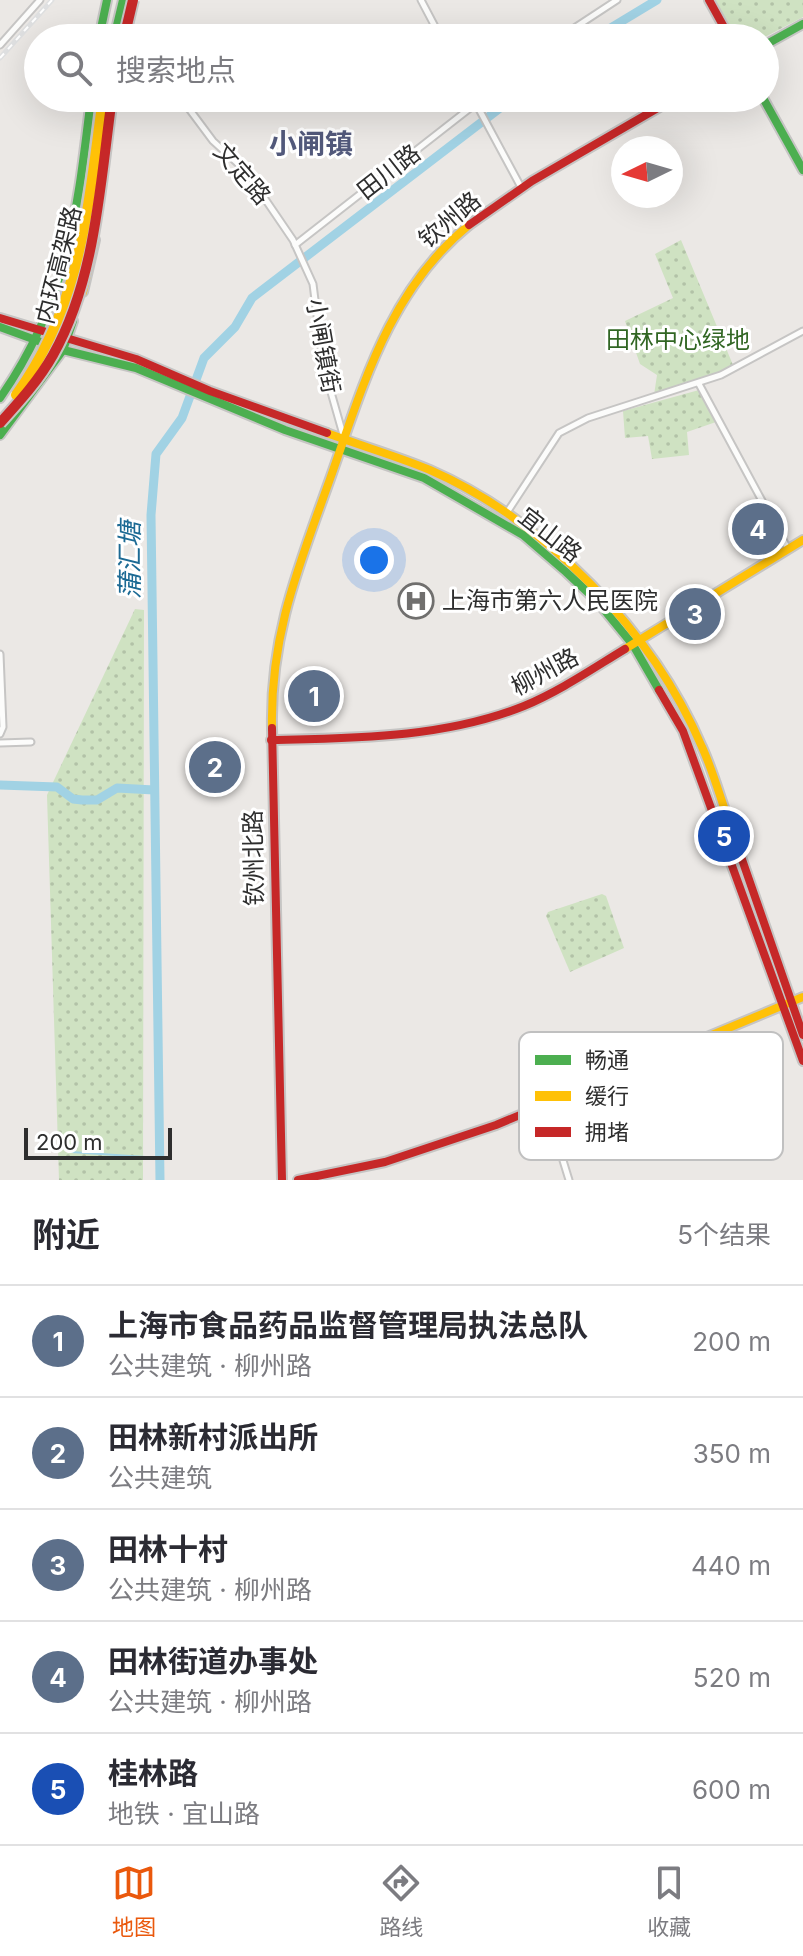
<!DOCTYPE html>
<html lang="zh">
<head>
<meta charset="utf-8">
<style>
  body { margin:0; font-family:Inter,"Noto Sans SC",sans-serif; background:#f7f7f7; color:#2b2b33 }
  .compass { position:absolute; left:611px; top:136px; width:72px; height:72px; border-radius:50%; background:#fff; box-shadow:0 8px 32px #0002; rotate:265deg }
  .scale { position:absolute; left:24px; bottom:20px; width:148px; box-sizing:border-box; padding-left:8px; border:4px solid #2e2e2e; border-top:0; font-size:22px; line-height:28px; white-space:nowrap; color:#2e2e2e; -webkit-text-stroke:6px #fff; paint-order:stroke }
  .you { position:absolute; left:374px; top:560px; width:28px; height:28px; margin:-20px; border:6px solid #fff; border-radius:50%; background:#1a73e8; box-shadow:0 0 0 12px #1a73e833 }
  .badge { display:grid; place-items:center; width:52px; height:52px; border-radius:50%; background:#ea580c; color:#fff; font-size:26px; font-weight:700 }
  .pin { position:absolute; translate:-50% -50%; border:4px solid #fff; box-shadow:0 2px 8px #0006 }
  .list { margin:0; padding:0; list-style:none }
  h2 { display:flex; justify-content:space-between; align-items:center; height:104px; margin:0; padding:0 32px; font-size:34px }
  h2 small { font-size:26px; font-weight:400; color:#7c7c81 }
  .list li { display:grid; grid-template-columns:52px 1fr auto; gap:24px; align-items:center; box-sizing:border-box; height:112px; padding:0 32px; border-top:2px solid #e1e1e2 }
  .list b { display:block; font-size:30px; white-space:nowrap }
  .list p { margin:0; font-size:26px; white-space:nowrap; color:#7c7c81 }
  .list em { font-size:26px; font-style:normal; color:#7c7c81 }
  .icon { flex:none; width:44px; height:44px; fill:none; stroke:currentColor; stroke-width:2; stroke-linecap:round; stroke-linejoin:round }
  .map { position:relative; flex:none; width:803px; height:1180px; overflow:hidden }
  .search { position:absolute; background:#fff; box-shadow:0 8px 32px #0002; left:24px; right:24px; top:24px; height:88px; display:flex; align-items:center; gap:20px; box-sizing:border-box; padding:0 28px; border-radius:44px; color:#7c7c81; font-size:30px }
  .sheet { height:664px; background:#fff }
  nav { display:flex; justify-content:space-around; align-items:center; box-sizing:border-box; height:112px; border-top:2px solid #e1e1e2; background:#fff; font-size:22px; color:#7c7c81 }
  nav a { display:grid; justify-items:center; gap:4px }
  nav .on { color:#ea580c }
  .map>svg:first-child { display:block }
</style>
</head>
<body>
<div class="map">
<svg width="803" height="1180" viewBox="0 0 803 1180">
  <defs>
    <pattern id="green-dots" width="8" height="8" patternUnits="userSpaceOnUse" patternTransform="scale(2)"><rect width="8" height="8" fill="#cfe2c2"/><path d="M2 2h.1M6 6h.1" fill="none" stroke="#b2c2a7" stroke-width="1.8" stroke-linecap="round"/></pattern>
  </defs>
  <rect width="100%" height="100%" fill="#ebe8e5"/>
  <g fill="url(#green-dots)">
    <path d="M 715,0 L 803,0 L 803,17 L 763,38 L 737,38 Z"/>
    <path d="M 681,240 L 733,365 L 704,380 L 654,395 L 657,375 L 640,364 L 625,321 L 673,298 L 655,254 Z"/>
    <path d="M 699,390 L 716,422 L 687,432 L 689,455 L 652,459 L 648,436 L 625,438 L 623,411 Z"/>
    <path d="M 135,609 L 144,610 L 143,1180 L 59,1180 L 47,795 Z"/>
    <path d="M 602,894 L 606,896 L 624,948 L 570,972 L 546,916 L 548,912 Z"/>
  </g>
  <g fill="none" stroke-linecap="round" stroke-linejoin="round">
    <path stroke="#a1d2e4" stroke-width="2" d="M 71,1152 L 160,1158"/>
    <g stroke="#a1d2e4" stroke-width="9">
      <path d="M 594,38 L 657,0"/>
      <path d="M 0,785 L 57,787 L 73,799 L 82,800 L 97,800 L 117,788 L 154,790"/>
      <path d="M 160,1180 L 151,515 L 156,454 L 182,418 L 204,358 L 235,327 L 252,298 L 513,98"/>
    </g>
    <defs>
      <g id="street">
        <path d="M 421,0 L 441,38"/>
        <path d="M 127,28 L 139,38"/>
        <path d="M 559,38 L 617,0"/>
        <path d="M 0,45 L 40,0"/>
        <path d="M 181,98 L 213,141 L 246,171 L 293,240 L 313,284 L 323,364 L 344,438"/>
        <path d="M 473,98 L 522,189"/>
        <path d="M 295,245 L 483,98"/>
        <path d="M 699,384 L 788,549"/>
        <path d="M 506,514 L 559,433 L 588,418 L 721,375 L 803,331"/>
        <path d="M 0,654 L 3,727 L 0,734"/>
        <path d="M 0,743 L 31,742"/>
        <path d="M 546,1105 L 569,1180"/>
      </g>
      <g id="fast">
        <path d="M 99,38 L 107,0"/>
        <path d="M 114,38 L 123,0"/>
        <path d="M 765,45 L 803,24"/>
        <path d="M 763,98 L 803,170"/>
        <path d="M 0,327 L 63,350 L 136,368 L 285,430 L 424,478 L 523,535 L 566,572 L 596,600 L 633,645 L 659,690"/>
        <path d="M 0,398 C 68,301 77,213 91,98"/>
        <path d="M 0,435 L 63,350 L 73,321"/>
      </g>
      <g id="slow">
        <path d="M 83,292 L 95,240"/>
        <path d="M 327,433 C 361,446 397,456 430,470 C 546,521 653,632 702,747 C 713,771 720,797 729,822"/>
        <path d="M 625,649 L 803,540"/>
        <path d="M 272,728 C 270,634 299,566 330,479 C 363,386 389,290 469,225"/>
        <path d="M 707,1037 L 803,997"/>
      </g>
      <g id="jam">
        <path d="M 709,0 L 730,38"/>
        <path d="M 469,225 L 532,181 L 675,98"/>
        <path d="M 0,318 L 136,359 L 210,391 L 327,433"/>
        <path d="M 659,690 L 683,731 L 803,1061"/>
        <path d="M 272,728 L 282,1180"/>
        <path d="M 271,740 C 356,738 444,738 524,706 C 560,691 592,669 625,649"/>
        <path d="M 729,822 L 803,1035"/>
        <path d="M 298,1180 L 385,1162 L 496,1125 L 707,1037"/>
      </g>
    </defs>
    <use href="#street" stroke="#c6c5c4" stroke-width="9"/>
    <use href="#fast" stroke="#c6c5c4" stroke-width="12"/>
    <use href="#slow" stroke="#c6c5c4" stroke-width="12"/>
    <use href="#jam" stroke="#c6c5c4" stroke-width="12"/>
    <use href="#street" stroke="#fcfcfb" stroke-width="5"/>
    <use href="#fast" stroke="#4caf50" stroke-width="8"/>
    <use href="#slow" stroke="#ffc107" stroke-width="8"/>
    <use href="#jam" stroke="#c62828" stroke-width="8"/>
    <defs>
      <path id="rail" d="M 0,58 L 52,0"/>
    </defs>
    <use href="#rail" stroke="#dfe0e1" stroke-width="5"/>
    <use href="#rail" stroke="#fff" stroke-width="2" stroke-dasharray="6" stroke-linecap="butt"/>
    <defs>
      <path id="slow-bridge" d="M 16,395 C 82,304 88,206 103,98"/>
      <g id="jam-bridge">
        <path d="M 124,38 L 133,0"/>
        <path d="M 0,423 C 19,402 39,380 53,355 C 96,279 100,182 112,98"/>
      </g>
    </defs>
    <use href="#slow-bridge" stroke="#c6c5c4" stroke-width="14" stroke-linecap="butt"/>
    <use href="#jam-bridge" stroke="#c6c5c4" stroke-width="14" stroke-linecap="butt"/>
    <use href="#slow-bridge" stroke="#ffc107" stroke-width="10"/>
    <use href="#jam-bridge" stroke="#c62828" stroke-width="10"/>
  </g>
  <defs>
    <symbol id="hospital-ring" viewBox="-11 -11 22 22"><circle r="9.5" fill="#fff" stroke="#706f6e" stroke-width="1.5"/><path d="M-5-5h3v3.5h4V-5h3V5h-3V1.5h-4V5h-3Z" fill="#706f6e"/></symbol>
  </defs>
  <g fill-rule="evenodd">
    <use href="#hospital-ring" x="396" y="581" width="40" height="40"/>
  </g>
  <g text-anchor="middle" stroke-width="6" stroke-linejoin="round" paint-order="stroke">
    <g font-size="24" fill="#2e2e2e" stroke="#fff">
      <text transform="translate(389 172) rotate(-38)" y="8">田川路</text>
      <text transform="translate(242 174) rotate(49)" y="8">文定路</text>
      <text transform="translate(450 220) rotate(-40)" y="8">钦州路</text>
      <text transform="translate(59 265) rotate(-76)" y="8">内环高架路</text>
      <text transform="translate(323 346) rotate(80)" y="8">小闸镇街</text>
      <text transform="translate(550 535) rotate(38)" y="8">宜山路</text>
      <text transform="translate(545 672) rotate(-28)" y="8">柳州路</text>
      <text transform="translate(254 858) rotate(-91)" y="8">钦州北路</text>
    </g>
    <g font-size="24" fill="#316623" stroke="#fff">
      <text x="678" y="348">田林中心绿地</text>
    </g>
    <g font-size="24" fill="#2e2e2e" stroke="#fff" text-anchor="start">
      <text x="442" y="609">上海市第六人民医院</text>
    </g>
    <g font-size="26" font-style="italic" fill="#1c6a94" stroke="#fff">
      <text transform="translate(130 560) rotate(-90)" y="9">蒲汇塘</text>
    </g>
    <g font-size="28" font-weight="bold" fill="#52597b" stroke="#fff">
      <text x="311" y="154">小闸镇</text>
    </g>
  </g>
  <rect x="519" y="1032" width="264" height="128" rx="12" fill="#fff" stroke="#c0c0c0" stroke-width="2"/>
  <rect x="535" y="1055" width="36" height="10" fill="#4caf50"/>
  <rect x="535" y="1091" width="36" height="10" fill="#ffc107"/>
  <rect x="535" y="1127" width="36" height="10" fill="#c62828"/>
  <g font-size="22" fill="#2e2e2e">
    <text x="585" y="1068">畅通</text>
    <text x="585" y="1104">缓行</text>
    <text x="585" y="1140">拥堵</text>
  </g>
</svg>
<svg class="compass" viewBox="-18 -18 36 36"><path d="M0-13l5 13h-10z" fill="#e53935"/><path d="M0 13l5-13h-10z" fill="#7c7c81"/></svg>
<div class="scale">200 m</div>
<div class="you"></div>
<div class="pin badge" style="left:314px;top:696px;background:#5c6f8a">1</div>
<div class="pin badge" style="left:215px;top:767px;background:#5c6f8a">2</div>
<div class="pin badge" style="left:695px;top:614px;background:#5c6f8a">3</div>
<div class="pin badge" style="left:758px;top:529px;background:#5c6f8a">4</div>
<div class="pin badge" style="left:724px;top:836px;background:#1a4fb4">5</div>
<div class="search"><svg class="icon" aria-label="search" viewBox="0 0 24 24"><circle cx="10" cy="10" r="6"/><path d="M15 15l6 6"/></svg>搜索地点</div>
</div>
<section class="sheet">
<h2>附近<small>5个结果</small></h2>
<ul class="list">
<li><span class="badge" style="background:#5c6f8a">1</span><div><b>上海市食品药品监督管理局执法总队</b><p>公共建筑 · 柳州路</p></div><em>200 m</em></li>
<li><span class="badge" style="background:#5c6f8a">2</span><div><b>田林新村派出所</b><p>公共建筑</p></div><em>350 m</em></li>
<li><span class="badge" style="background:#5c6f8a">3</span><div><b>田林十村</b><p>公共建筑 · 柳州路</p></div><em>440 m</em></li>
<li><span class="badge" style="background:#5c6f8a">4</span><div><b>田林街道办事处</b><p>公共建筑 · 柳州路</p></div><em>520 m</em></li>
<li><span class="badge" style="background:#1a4fb4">5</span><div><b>桂林路</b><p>地铁 · 宜山路</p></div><em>600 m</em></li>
</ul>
</section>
<nav>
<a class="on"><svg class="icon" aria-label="map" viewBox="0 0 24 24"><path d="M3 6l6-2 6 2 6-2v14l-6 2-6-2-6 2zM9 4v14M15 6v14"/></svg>地图</a>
<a><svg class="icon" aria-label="directions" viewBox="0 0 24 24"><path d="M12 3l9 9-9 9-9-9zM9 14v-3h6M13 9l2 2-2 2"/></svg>路线</a>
<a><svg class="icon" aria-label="saved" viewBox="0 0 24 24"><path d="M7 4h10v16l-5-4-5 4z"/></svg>收藏</a>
</nav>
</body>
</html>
